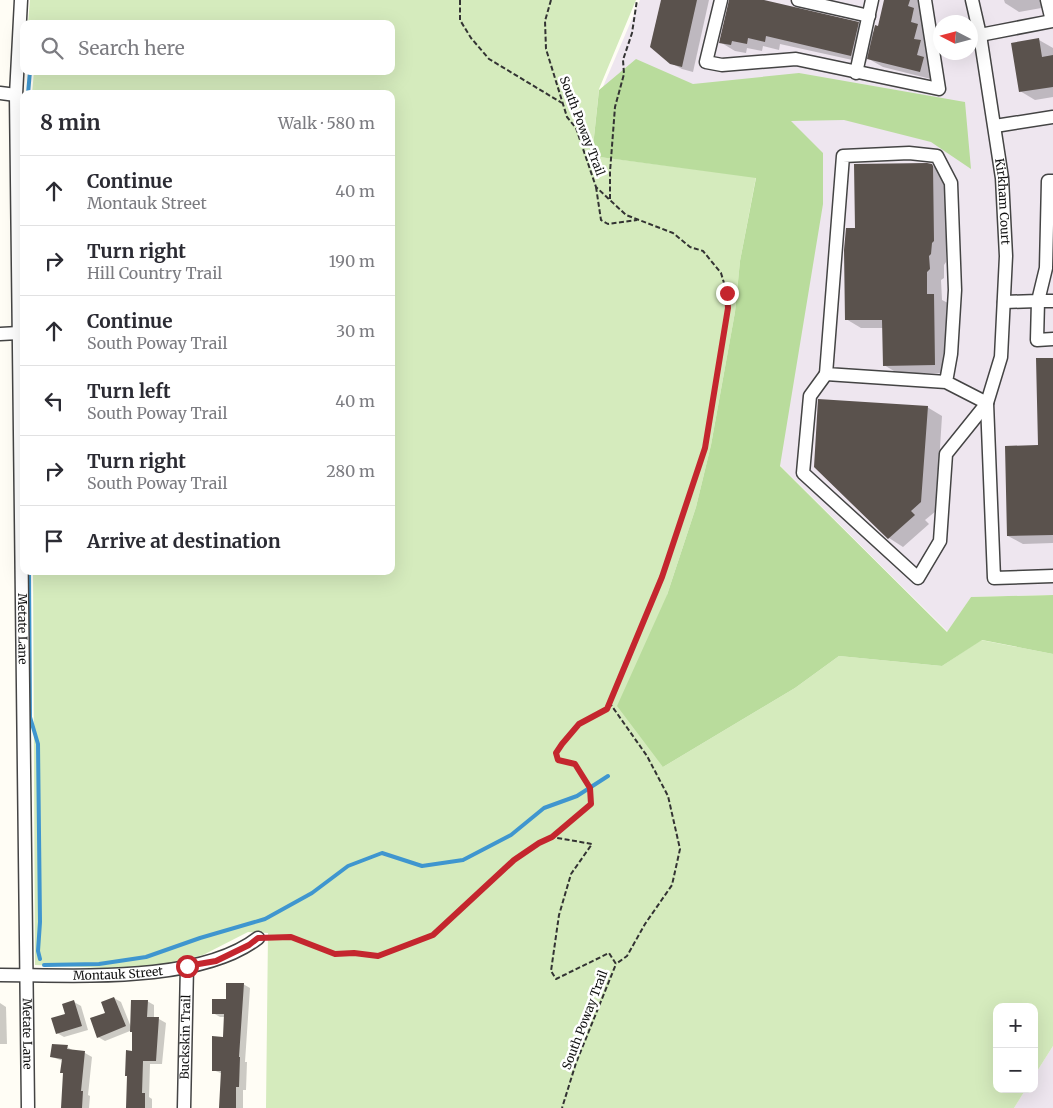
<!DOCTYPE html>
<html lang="en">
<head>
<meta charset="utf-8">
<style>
  body { margin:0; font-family:Merriweather,serif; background:#f7f7f7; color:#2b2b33 }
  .controls { position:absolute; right:15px; bottom:15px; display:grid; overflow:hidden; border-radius:10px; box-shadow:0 5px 20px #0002 }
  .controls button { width:45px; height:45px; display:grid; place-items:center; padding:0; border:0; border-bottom:1px solid #e1e1e2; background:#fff; color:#2b2b33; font:25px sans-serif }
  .compass { position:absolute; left:933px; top:15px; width:45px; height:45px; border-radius:50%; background:#fff; box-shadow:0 5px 20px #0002; rotate:276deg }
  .stop { position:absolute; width:15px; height:15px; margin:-11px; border:4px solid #c4262e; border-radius:50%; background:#fff }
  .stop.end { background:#c4262e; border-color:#fff; box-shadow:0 1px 5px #0008 }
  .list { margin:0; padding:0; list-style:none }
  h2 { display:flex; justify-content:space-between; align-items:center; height:65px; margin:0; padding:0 20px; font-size:21px }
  h2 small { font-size:16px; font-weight:400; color:#7c7c81 }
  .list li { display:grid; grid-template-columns:32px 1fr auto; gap:15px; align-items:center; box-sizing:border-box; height:70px; padding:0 20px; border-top:1px solid #e1e1e2 }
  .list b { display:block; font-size:19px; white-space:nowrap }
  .list p { margin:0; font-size:16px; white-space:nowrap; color:#7c7c81 }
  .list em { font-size:16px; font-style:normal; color:#7c7c81 }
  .icon { flex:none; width:28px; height:28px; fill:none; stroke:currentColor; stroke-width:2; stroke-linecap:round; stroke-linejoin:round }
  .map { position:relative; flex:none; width:1053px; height:1108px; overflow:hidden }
  .search { position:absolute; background:#fff; box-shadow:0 5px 20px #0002; left:20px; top:20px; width:375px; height:55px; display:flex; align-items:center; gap:12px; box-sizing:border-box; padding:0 18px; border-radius:10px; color:#7c7c81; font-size:19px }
  .panel { position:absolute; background:#fff; box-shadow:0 5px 20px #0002; left:20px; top:90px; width:375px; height:485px; border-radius:10px }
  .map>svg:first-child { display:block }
</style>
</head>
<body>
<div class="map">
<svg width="1053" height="1108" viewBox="0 0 1053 1108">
  <rect width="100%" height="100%" fill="#fffdf5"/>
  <g fill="#eee6ef" fill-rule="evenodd">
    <path d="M 640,0 L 1053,0 L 1053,595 L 971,597 L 948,632 L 721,407 L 775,172 L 602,89 ZM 940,22 L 970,22 L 970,52 L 940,52 Z"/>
    <path d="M 1053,1046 L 1053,1108 L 1014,1108 L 1026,1089 L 1034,1089 L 1034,1076 Z"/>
  </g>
  <path fill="#d5ebbd" d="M 30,0 L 636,0 L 599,89 L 592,156 L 756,177 L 740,261 L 735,312 L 711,445 L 696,507 L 667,595 L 663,767 L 795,688 L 839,656 L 942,666 L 981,640 L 1053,654 L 1053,1046 L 1034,1076 L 1034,1007 L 997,1007 L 997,1089 L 1026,1089 L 1014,1108 L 266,1108 L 268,933 L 248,932 L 203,955 L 158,966 L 106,968 L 35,965 L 33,571 L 391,571 L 391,94 L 32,94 L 34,71 L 391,71 L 391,24 L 40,24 L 40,21 L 33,21 L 32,24 L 28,24 Z"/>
  <path fill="#b9dc9c" d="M 636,59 L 693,84 L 799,73 L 965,102 L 971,169 L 931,142 L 844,120 L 791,121 L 823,153 L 823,204 L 780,466 L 947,632 L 971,597 L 1053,595 L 1053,654 L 982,640 L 942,666 L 839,656 L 795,688 L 663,767 L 617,706 L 667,595 L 696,507 L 711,445 L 735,312 L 740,261 L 756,178 L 592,156 L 599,90 Z"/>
  <g fill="#0003">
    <path d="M 662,0 L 709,0 L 693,72 L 682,69 L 671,63 Z"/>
    <path d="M 730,0 L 758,0 L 858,23 L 874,32 L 879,27 L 885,0 L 924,0 L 935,80 L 883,67 L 867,58 L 866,63 L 780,44 L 779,50 L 763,46 L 762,51 L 747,48 L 746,53 L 735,51 L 720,42 Z"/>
    <path d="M 1004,0 L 1046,0 L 1047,7 L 1019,12 L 1005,3 Z"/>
    <path d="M 1039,40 L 1053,48 L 1053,97 L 1035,100 L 1020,91 Z"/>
    <path d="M 931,165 L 946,173 L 948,250 L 946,252 L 946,262 L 944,265 L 944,278 L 941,280 L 942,300 L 948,303 L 949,373 L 899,374 L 884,365 L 883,328 L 861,328 L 846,319 L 856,230 Z"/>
    <path d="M 1053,359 L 1053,543 L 1023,544 L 1008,536 L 1039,446 Z"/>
    <path d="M 927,407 L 942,416 L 936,511 L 925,520 L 929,524 L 903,547 L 889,538 Z"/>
    <path d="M 243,984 L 250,988 L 245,1062 L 247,1062 L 246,1090 L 243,1090 L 243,1108 L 221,1108 L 223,1074 L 213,1070 L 224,1038 L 225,1017 L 220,1017 L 213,1013 Z"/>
    <path d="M 114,998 L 121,1002 L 131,1027 L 147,1001 L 154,1005 L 154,1018 L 159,1019 L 166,1023 L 162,1064 L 150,1064 L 149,1097 L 152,1099 L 152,1108 L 127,1108 L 127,1052 L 133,1052 L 133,1033 L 130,1031 L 105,1041 L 98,1037 L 106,1013 Z"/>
    <path d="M 74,1002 L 81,1006 L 88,1030 L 64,1037 L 57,1033 Z"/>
    <path d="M 0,1003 L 6,1007 L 7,1044 L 0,1044 Z"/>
    <path d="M 67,1047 L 74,1051 L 85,1053 L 92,1057 L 88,1095 L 90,1096 L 89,1108 L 63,1108 L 64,1074 L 61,1072 L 63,1061 L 52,1057 Z"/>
  </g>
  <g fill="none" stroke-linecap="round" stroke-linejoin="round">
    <g stroke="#3f96cf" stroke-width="4">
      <path d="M 28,94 L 30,71"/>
      <path d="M 29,571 L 30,717 L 38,744 L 40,922 L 38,951 L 40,959"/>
      <path d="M 44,965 L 99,964 L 146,957 L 200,938 L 265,919 L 312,893 L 348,866 L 382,853 L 422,866 L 463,860 L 511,835 L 544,808 L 577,796 L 608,776"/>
    </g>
  </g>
  <g fill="#5a524d">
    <path d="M 661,0 L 697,0 L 682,67 L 670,64 L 650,47 Z"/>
    <path d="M 729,0 L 764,0 L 859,22 L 851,56 L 766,36 L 765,42 L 748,38 L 747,44 L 732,41 L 731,45 L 719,43 Z"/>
    <path d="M 884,0 L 910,0 L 908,6 L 914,8 L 911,22 L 918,24 L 914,39 L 921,40 L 917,55 L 924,57 L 920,72 L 867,59 L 875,25 L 878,26 Z"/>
    <path d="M 1039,38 L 1042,57 L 1053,55 L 1053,87 L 1019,92 L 1011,43 Z"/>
    <path d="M 927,163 L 932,164 L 933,166 L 934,241 L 932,243 L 931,254 L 929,256 L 930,269 L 927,272 L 927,294 L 934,294 L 935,365 L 883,366 L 882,320 L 845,320 L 844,250 L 846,228 L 855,228 L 854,164 Z"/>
    <path d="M 1036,358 L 1053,358 L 1053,535 L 1007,536 L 1005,446 L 1038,445 Z"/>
    <path d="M 818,399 L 928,406 L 921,502 L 911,511 L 915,515 L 888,539 L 814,467 Z"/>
    <path d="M 226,983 L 244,983 L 239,1057 L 240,1057 L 239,1087 L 236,1087 L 236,1108 L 219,1108 L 221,1071 L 212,1071 L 212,1036 L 223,1037 L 224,1014 L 212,1014 L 212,999 L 226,999 Z"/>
    <path d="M 114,997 L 126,1026 L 97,1038 L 90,1018 L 105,1013 L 101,1002 Z"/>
    <path d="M 74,1000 L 82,1026 L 56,1034 L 51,1018 L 65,1014 L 62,1004 Z"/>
    <path d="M 131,1000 L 148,1000 L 147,1017 L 159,1017 L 156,1061 L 143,1061 L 142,1093 L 145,1093 L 145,1108 L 126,1108 L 127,1076 L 125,1076 L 126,1050 L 132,1051 L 132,1032 L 130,1032 Z"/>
    <path d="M 52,1044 L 68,1045 L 67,1049 L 85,1051 L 81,1091 L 83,1091 L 82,1108 L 61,1108 L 63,1073 L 60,1073 L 62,1059 L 50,1057 Z"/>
  </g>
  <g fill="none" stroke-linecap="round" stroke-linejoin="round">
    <defs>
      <g id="minor">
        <path id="s1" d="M 21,0 L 16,95 L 28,1108"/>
        <path d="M 721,0 L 706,62 L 722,65 L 796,59 L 939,89 L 925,0"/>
        <path d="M 798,0 L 869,16"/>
        <path id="s2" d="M 972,0 L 980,35 L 1002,178 L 1006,256 L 1001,357 L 987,403 L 994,578 L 1053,576"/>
        <path d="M 980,35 L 1052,21 L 1047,0"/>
        <path d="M 856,73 L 872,0"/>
        <path d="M 0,93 L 16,95"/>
        <path d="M 995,126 L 1053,117"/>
        <path d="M 1053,301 L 1038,301 L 1037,340 L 1053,339"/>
        <path d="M 1004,302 L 1038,301 L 1046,268 L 1048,181 L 1053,181"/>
        <path d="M 0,334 L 19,333"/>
        <path d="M 826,374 L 810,396 L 803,473 L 918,578 L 940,541 L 946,454 L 987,403"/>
        <path d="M 946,382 L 951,354 L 955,290 L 951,183 L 937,156 L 909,153 L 843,156 L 826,374 L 946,382 L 987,403"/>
        <path id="s3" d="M 0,975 C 73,975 199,984 258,938"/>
        <path id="s4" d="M 184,1108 L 187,966"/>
      </g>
    </defs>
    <use href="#minor" stroke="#444" stroke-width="15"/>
    <g stroke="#333" stroke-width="2" stroke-dasharray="5 2.5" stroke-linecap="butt">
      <path d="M 460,0 L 460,20 L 471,38 L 489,59 L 562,103"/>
      <path d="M 551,0 L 545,21 L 546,49 L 567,117 L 576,128 L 596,187 L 626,215 L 673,233 L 690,247 L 703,251 L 721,273 L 727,293 L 729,308 L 705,448 L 662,577 L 607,709 L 579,724 L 562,743 L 556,753 L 558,760 L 575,763 L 590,788 L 591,804 L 552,837 L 592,844 L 571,874 L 559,915 L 551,971 L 556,979 L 609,953 L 616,964 L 576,1063 L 562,1108"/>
      <path d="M 596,187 L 601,220 L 608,224 L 637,220"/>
      <path d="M 610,199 L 610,172 L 615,107 L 624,74 L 623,60 L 632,33 L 637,0"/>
      <path d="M 609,702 L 647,756 L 668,796 L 680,849 L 672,885 L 645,924 L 627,956 L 616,964"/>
      <path d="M 270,938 L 291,937 L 335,954 L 354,953 L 378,955 L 433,935 L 514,860 L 539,843 L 552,837"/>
    </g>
    <use href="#minor" stroke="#fff" stroke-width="12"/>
  </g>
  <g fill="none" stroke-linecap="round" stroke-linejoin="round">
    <path stroke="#c4262e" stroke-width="6" d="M 187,966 L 216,961 L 249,945 L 258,938 L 291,937 L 335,954 L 354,953 L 378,956 L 433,935 L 514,860 L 539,843 L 552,837 L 591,804 L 590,788 L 575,764 L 558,760 L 556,753 L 562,744 L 579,724 L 607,709 L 662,577 L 705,448 L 728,308 L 727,293"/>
  </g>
  <g text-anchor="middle" stroke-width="5" stroke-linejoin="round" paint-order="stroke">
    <g font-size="12" fill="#111" stroke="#fff">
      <text transform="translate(582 126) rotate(69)" y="4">South Poway Trail</text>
      <text dy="4" stroke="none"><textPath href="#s2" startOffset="204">Kirkham Court</textPath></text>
      <text dy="4" stroke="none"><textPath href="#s1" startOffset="629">Metate Lane</textPath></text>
      <text dy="4" stroke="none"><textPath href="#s3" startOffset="118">Montauk Street</textPath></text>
      <text transform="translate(585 1020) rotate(-69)" y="4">South Poway Trail</text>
      <text dy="4" stroke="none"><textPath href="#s1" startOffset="1034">Metate Lane</textPath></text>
      <text dy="4" stroke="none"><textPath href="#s4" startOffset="71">Buckskin Trail</textPath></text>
    </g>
  </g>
</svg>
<div class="controls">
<button>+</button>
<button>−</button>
</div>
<svg class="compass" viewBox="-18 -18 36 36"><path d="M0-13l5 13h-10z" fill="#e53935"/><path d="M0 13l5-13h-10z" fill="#7c7c81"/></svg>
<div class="stop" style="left:187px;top:966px"></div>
<div class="stop end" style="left:727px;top:293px"></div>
<div class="search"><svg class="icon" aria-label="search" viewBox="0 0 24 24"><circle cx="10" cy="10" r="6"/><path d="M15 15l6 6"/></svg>Search here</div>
<section class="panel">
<h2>8 min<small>Walk · 580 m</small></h2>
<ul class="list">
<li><svg class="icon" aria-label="ahead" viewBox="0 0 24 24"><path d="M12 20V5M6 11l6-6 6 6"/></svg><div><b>Continue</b><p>Montauk Street</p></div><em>40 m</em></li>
<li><svg class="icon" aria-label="right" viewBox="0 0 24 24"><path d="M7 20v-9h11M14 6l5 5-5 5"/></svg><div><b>Turn right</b><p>Hill Country Trail</p></div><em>190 m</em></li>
<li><svg class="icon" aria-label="ahead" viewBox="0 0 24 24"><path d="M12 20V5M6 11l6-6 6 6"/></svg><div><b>Continue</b><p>South Poway Trail</p></div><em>30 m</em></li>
<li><svg class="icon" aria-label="left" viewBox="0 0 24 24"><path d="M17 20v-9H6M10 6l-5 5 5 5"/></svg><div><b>Turn left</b><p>South Poway Trail</p></div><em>40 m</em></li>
<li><svg class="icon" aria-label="right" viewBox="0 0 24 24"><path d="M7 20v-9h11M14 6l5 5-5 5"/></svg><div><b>Turn right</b><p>South Poway Trail</p></div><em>280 m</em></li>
<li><svg class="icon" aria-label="arrive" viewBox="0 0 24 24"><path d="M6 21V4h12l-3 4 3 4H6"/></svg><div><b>Arrive at destination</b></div></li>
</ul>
</section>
</div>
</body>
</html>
